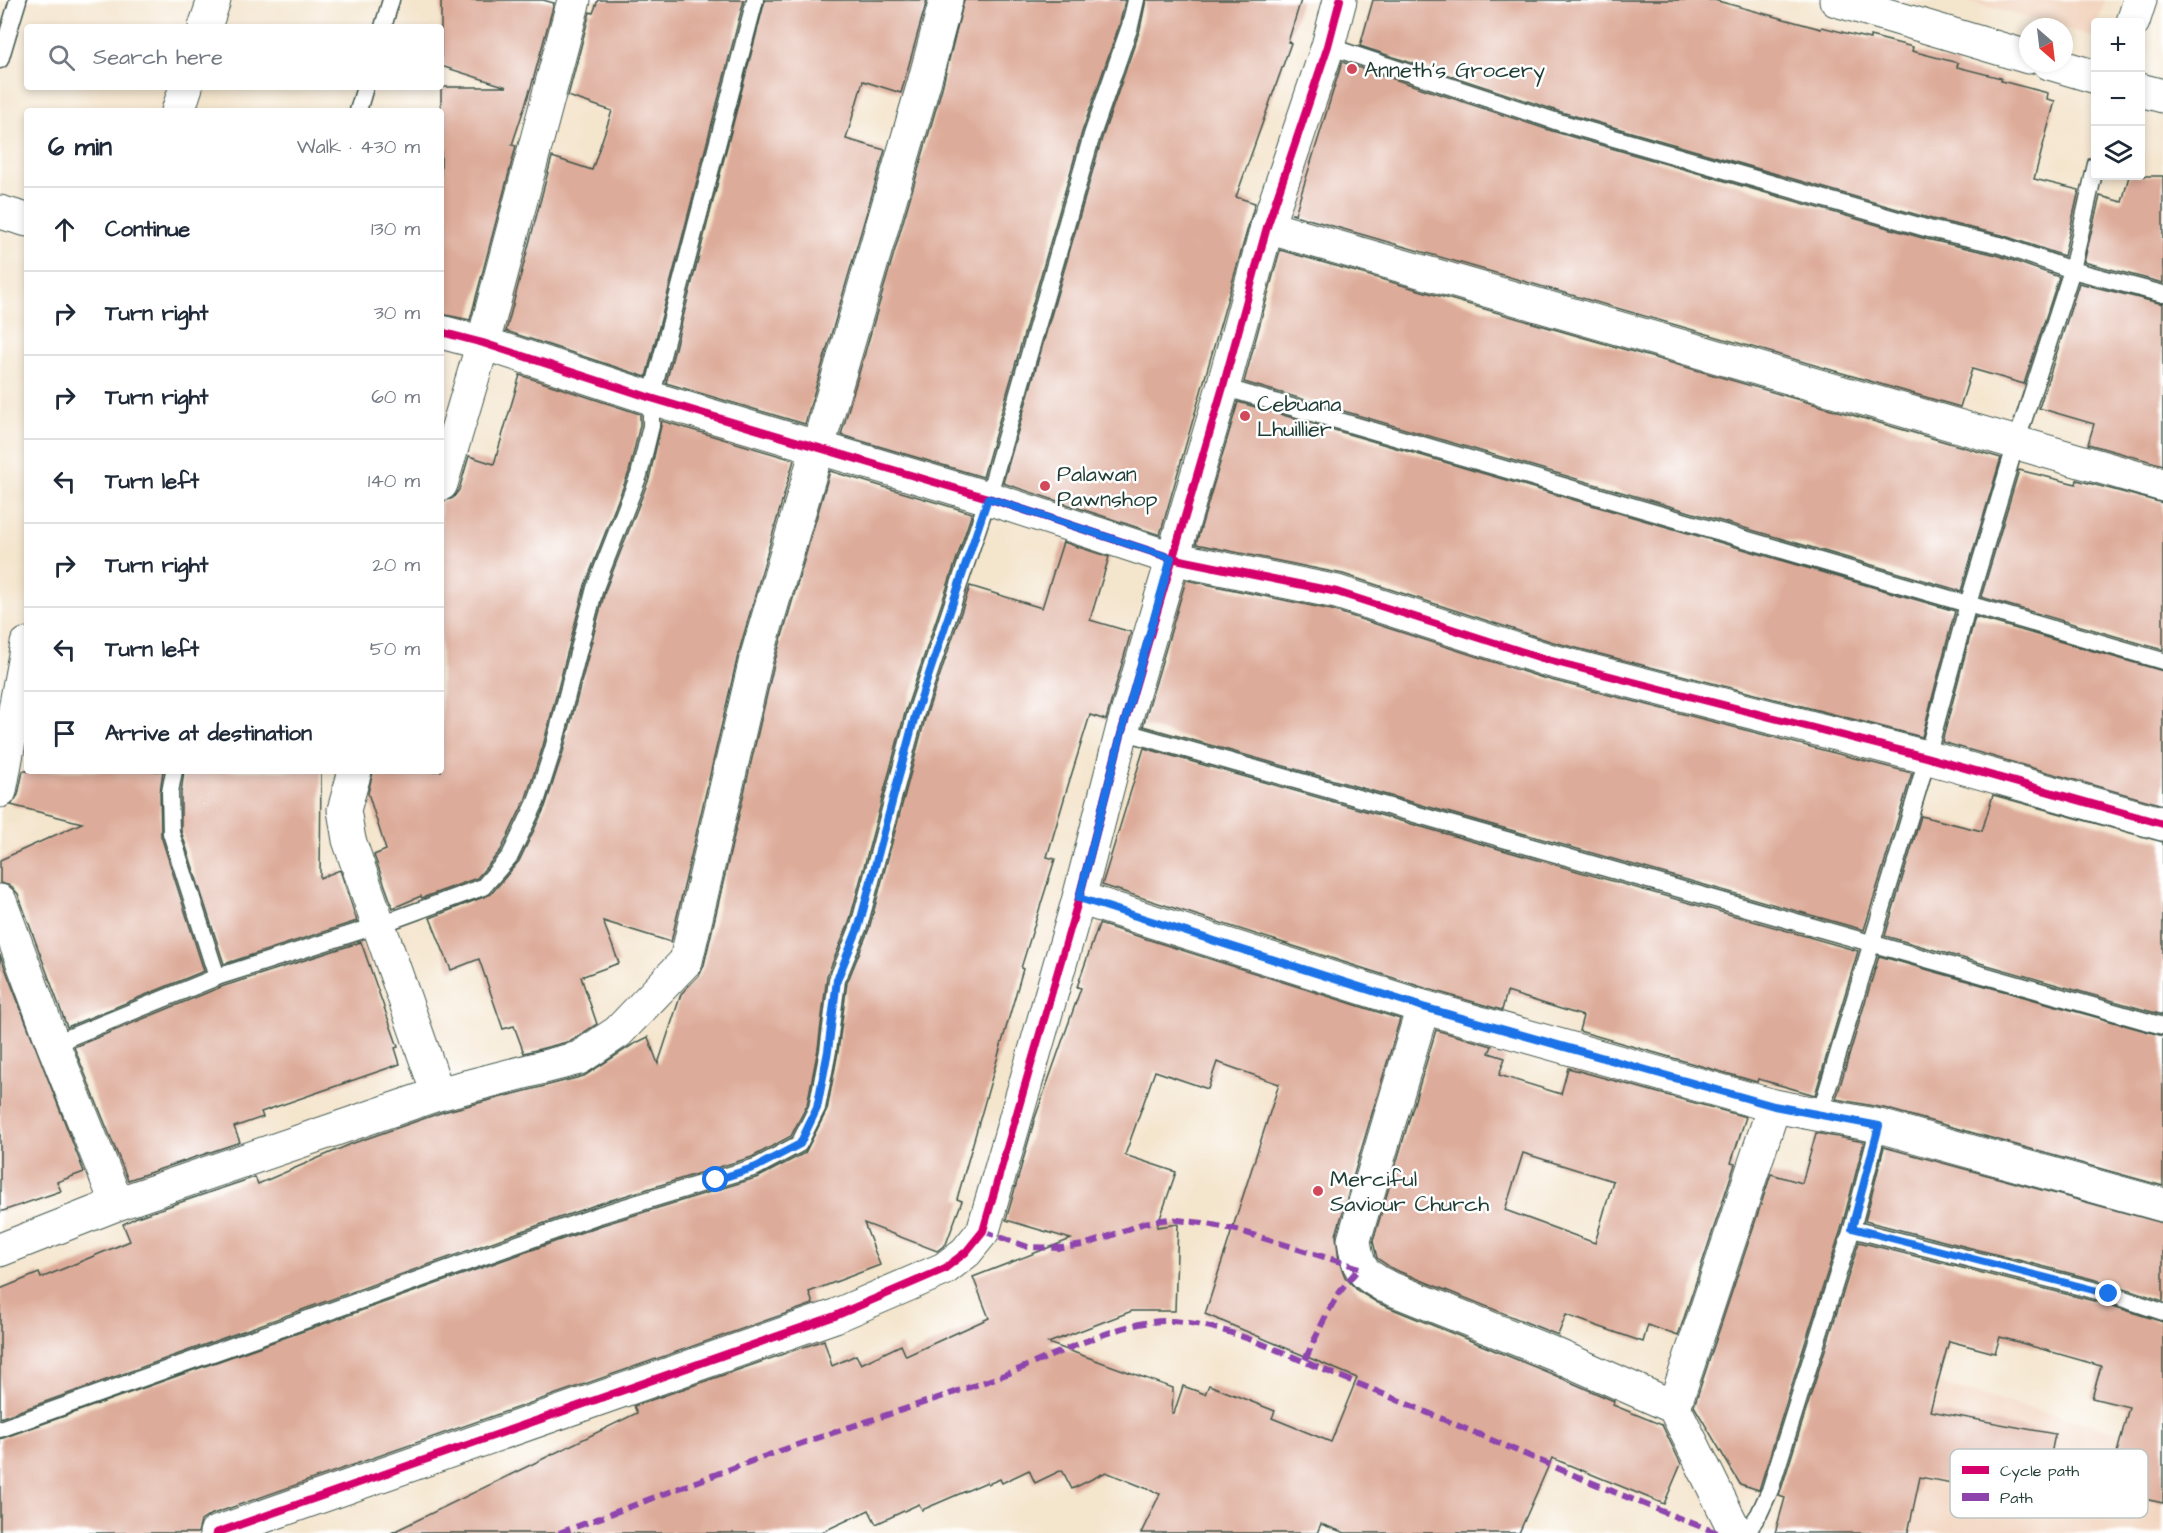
<!DOCTYPE html>
<html lang="en">
<head>
<meta charset="utf-8">
<style>
  body { margin:0; font-family:"Architects Daughter",sans-serif; background:#f6f6f7; color:#1f2937 }
  .controls { position:absolute; right:18px; top:18px; display:grid; overflow:hidden; border-radius:6px; box-shadow:0 3px 9px #0003 }
  .controls button { width:54px; height:54px; display:grid; place-items:center; padding:0; border:0; border-bottom:2px solid #e0e1e3; background:#fff; color:#1f2937; font:30px sans-serif }
  .compass { position:absolute; left:2019px; top:18px; width:54px; height:54px; border-radius:50%; background:#fff; box-shadow:0 3px 9px #0003; rotate:152deg }
  .stop { position:absolute; width:18px; height:18px; margin:-14px; border:4px solid #1a73e8; border-radius:50%; background:#fff }
  .stop.end { background:#1a73e8; border-color:#fff; box-shadow:0 2px 6px #0008 }
  .list { margin:0; padding:0; list-style:none }
  h2 { display:flex; justify-content:space-between; align-items:center; height:78px; margin:0; padding:0 24px; font-size:26px }
  h2 small { font-size:20px; font-weight:400; color:#747a83 }
  .list li { display:grid; grid-template-columns:39px 1fr auto; gap:18px; align-items:center; box-sizing:border-box; height:84px; padding:0 24px; border-top:2px solid #e0e1e3 }
  .list b { display:block; font-size:22px; white-space:nowrap }
  .list em { font-size:20px; font-style:normal; color:#747a83 }
  .icon { flex:none; width:33px; height:33px; fill:none; stroke:currentColor; stroke-width:2; stroke-linecap:round; stroke-linejoin:round }
  .map { position:relative; flex:none; width:2163px; height:1533px; overflow:hidden }
  .search { position:absolute; background:#fff; box-shadow:0 3px 9px #0003; left:24px; top:24px; width:420px; height:66px; display:flex; align-items:center; gap:15px; box-sizing:border-box; padding:0 21px; border-radius:6px; color:#747a83; font-size:22px }
  .panel { position:absolute; background:#fff; box-shadow:0 3px 9px #0003; left:24px; top:108px; width:420px; height:666px; border-radius:6px }
  .map>svg:first-child { display:block }
</style>
</head>
<body>
<div class="map">
<svg width="2163" height="1533" viewBox="0 0 2163 1533">
  <rect width="100%" height="100%" fill="#fff"/>
  <filter id="ink" filterUnits="userSpaceOnUse"><feTurbulence type="fractalNoise" baseFrequency=".0167" numOctaves="2"/><feDisplacementMap in="SourceGraphic" scale="12" xChannelSelector="R" yChannelSelector="G"/><feConvolveMatrix kernelMatrix="1 2 1 2 8 2 1 2 1" color-interpolation-filters="sRGB"/></filter>
  <filter id="wash" filterUnits="userSpaceOnUse"><feTurbulence type="fractalNoise" baseFrequency=".008" numOctaves="4" result="noise"/><feDisplacementMap in="SourceGraphic" scale="24" xChannelSelector="R" yChannelSelector="G"/><feGaussianBlur stdDeviation="1.35" result="paint"/><feColorMatrix in="noise" values="0 0 0 0 0 0 0 0 0 0 0 0 0 0 0 0 0 1.4 0 .05"/><feComposite in="paint" operator="in"/></filter>
  <g filter="url(#wash)">
    <rect width="100%" height="100%" fill="#f4e5cd"/>
    <g fill="#f2d4be">
      <path d="M 1965,0 L 2105,0 L 2098,22 L 2096,22 L 2094,37 Z"/>
      <path d="M 1891,1371 L 2163,1444 L 2163,1533 L 1852,1533 Z"/>
    </g>
    <g id="blocks">
      <g fill="#ddab99" fill-rule="evenodd">
        <path d="M 441,0 L 543,0 L 554,3 L 532,84 L 512,145 L 516,146 L 470,320 L 441,314 L 441,87 L 507,87 L 441,66 Z"/>
        <path d="M 598,0 L 744,0 L 646,377 L 506,331 L 552,157 L 592,170 L 612,111 L 568,96 L 590,12 L 593,13 Z"/>
        <path d="M 765,0 L 927,0 L 901,93 L 863,81 L 846,139 L 885,150 L 805,424 L 666,383 Z"/>
        <path d="M 964,0 L 1125,0 L 1120,23 L 1082,132 L 983,477 L 841,435 L 942,88 Z"/>
        <path d="M 1146,0 L 1301,0 L 1288,42 L 1291,43 L 1236,197 L 1255,203 L 1160,535 L 1003,483 L 1102,138 L 1140,29 Z"/>
        <path d="M 1373,0 L 1714,0 L 1821,29 L 1822,27 L 1870,39 L 1870,36 L 1913,47 L 1912,51 L 1958,63 L 1957,67 L 2001,78 L 2001,81 L 2048,93 L 2047,99 L 2055,101 L 2034,179 L 2079,190 L 2064,256 L 2002,235 L 1932,219 L 1558,111 L 1360,46 Z"/>
        <path d="M 1342,62 L 1552,131 L 1926,239 L 1997,255 L 2059,277 L 2024,384 L 1972,369 L 1960,407 L 1291,214 L 1295,214 Z"/>
        <path d="M 2129,176 L 2163,176 L 2163,283 L 2084,262 L 2100,196 L 2122,202 Z"/>
        <path d="M 1280,250 L 2001,458 L 1961,591 L 1244,382 Z"/>
        <path d="M 2079,283 L 2163,304 L 2163,465 L 2088,444 L 2094,424 L 2039,408 Z"/>
        <path d="M 520,375 L 640,414 L 640,425 L 629,472 L 585,585 L 543,746 L 526,798 L 501,850 L 477,878 L 422,898 L 421,896 L 393,908 L 374,855 L 386,850 L 368,793 L 373,771 L 441,771 L 441,502 L 453,498 L 459,490 L 469,456 L 494,464 Z"/>
        <path d="M 1238,402 L 1955,611 L 1922,737 L 1553,642 L 1343,574 L 1196,544 Z"/>
        <path d="M 662,421 L 794,460 L 738,655 L 671,942 L 603,921 L 619,963 L 581,977 L 597,1024 L 571,1041 L 524,1053 L 514,1026 L 503,1029 L 479,959 L 451,970 L 430,918 L 491,894 L 519,861 L 545,807 L 563,752 L 605,591 L 649,479 Z"/>
        <path d="M 2019,470 L 2076,484 L 2077,480 L 2163,503 L 2163,650 L 1981,597 Z"/>
        <path d="M 830,471 L 972,513 L 905,713 L 849,923 L 827,976 L 818,1049 L 807,1105 L 791,1136 L 752,1157 L 595,1205 L 0,1418 L 0,1289 L 39,1273 L 41,1278 L 130,1241 L 123,1224 L 137,1217 L 255,1177 L 258,1184 L 351,1144 L 443,1112 L 584,1076 L 632,1045 L 648,1037 L 658,1064 L 681,994 L 700,974 L 704,965 L 774,664 Z"/>
        <path d="M 1063,542 L 1109,557 L 1090,620 L 1131,632 L 1106,720 L 1090,715 L 1067,789 L 1047,857 L 1055,859 L 1021,968 L 1023,969 L 957,1199 L 962,1201 L 946,1244 L 937,1251 L 864,1223 L 880,1265 L 809,1292 L 813,1304 L 210,1515 L 201,1521 L 198,1533 L 0,1533 L 0,1439 L 602,1225 L 759,1177 L 805,1153 L 827,1110 L 838,1052 L 847,983 L 869,929 L 925,719 L 970,586 L 1042,608 Z"/>
        <path d="M 1186,580 L 1332,610 L 1543,678 L 1912,773 L 1864,930 L 1143,726 Z"/>
        <path d="M 1975,617 L 2163,671 L 2163,805 L 1942,742 Z"/>
        <path d="M 1144,748 L 1858,951 L 1815,1095 L 1758,1079 L 1757,1082 L 1579,1031 L 1583,1016 L 1507,992 L 1502,1010 L 1428,989 L 1102,885 Z"/>
        <path d="M 23,771 L 163,771 L 160,792 L 161,836 L 204,971 L 67,1027 L 18,894 L 11,886 L 0,883 L 0,860 L 82,823 L 11,805 L 18,795 Z"/>
        <path d="M 184,771 L 321,771 L 320,878 L 340,870 L 357,921 L 224,964 L 181,831 L 181,793 Z"/>
        <path d="M 1993,795 L 2163,842 L 2163,1015 L 1885,936 L 1921,816 L 1982,831 Z"/>
        <path d="M 1099,924 L 1400,1019 L 1336,1235 L 1339,1261 L 1345,1277 L 1358,1291 L 1378,1303 L 1545,1371 L 1614,1401 L 1613,1405 L 1662,1425 L 1681,1464 L 1664,1504 L 1552,1458 L 1519,1533 L 1345,1533 L 1321,1524 L 1317,1533 L 1141,1533 L 1160,1494 L 1106,1472 L 1072,1489 L 1062,1470 L 1035,1483 L 1029,1470 L 1002,1483 L 1000,1479 L 988,1484 L 987,1482 L 922,1510 L 919,1504 L 876,1524 L 869,1510 L 820,1533 L 391,1533 L 637,1413 L 634,1406 L 824,1340 L 832,1366 L 856,1355 L 861,1364 L 901,1345 L 906,1356 L 989,1318 L 973,1277 L 1071,1239 L 1006,1220 L 1035,1118 L 1081,988 L 1077,987 ZM 1217,1062 L 1279,1084 L 1205,1314 L 1357,1378 L 1331,1442 L 1272,1418 L 1275,1411 L 1209,1385 L 1205,1394 L 1183,1386 L 1174,1413 L 1172,1413 L 1173,1388 L 1048,1343 L 1132,1311 L 1175,1311 L 1178,1224 L 1157,1227 L 1176,1172 L 1125,1155 L 1155,1071 L 1208,1089 Z"/>
        <path d="M 361,942 L 398,1047 L 395,1048 L 400,1064 L 261,1112 L 263,1117 L 234,1127 L 240,1142 L 128,1180 L 74,1047 L 221,987 Z"/>
        <path d="M 0,955 L 84,1172 L 57,1182 L 61,1191 L 0,1212 Z"/>
        <path d="M 1879,956 L 2163,1036 L 2163,1186 L 1884,1108 L 1836,1099 Z"/>
        <path d="M 1436,1030 L 1492,1046 L 1489,1053 L 1505,1058 L 1499,1075 L 1561,1094 L 1568,1068 L 1746,1117 L 1731,1163 L 1735,1164 L 1678,1336 L 1648,1325 L 1643,1342 L 1566,1315 L 1558,1335 L 1393,1269 L 1377,1258 L 1373,1241 ZM 1523,1153 L 1613,1181 L 1595,1243 L 1505,1210 Z"/>
        <path d="M 1816,1133 L 1864,1142 L 1842,1226 L 1759,1490 L 1740,1484 L 1694,1406 L 1771,1174 L 1802,1183 Z"/>
        <path d="M 1884,1147 L 2163,1223 L 2163,1301 L 2112,1284 L 1865,1221 Z"/>
        <path d="M 1859,1242 L 2106,1304 L 2163,1322 L 2163,1503 L 2107,1491 L 2129,1407 L 2092,1398 L 2101,1366 L 2000,1337 L 1995,1353 L 1949,1341 L 1930,1411 L 2055,1434 L 2042,1500 L 1920,1477 L 1908,1533 L 1775,1533 L 1785,1498 L 1779,1496 Z"/>
      </g>
    </g>
  </g>
  <g filter="url(#ink)">
    <use href="#blocks" fill-opacity="0" stroke="#3f564b" stroke-width="1.5"/>
    <g fill="none" stroke-linecap="round" stroke-linejoin="round">
      <defs>
        <g id="service">
          <path d="M 383,27 L 391,0"/>
          <path d="M 1328,46 L 1555,121 L 1929,229 L 2000,245 L 2072,270 L 2163,294"/>
          <path d="M 0,60 L 18,0"/>
          <path d="M 358,111 L 365,87"/>
          <path d="M 1223,387 L 2163,661"/>
          <path d="M 1122,731 L 2163,1026"/>
          <path d="M 174,771 L 170,792 L 171,833 L 217,977"/>
          <path d="M 53,1044 L 217,977 L 379,925 L 483,887 L 510,856 L 536,802 L 553,749 L 595,588 L 639,475 L 651,426 L 651,398 L 755,0"/>
          <path d="M 1820,1114 L 1920,783 L 1968,604 L 2016,443 L 2072,270 L 2096,164"/>
          <path d="M 1852,1229 L 2109,1294 L 2163,1312"/>
          <path d="M 0,1429 L 599,1215 L 756,1167 L 799,1144 L 817,1108 L 828,1051 L 837,980 L 859,926 L 915,716 L 988,498 L 1092,135 L 1130,26 L 1136,0"/>
          <path d="M 1746,1533 L 1759,1514 L 1770,1490 L 1852,1229 L 1879,1126"/>
        </g>
        <g id="minor">
          <path d="M 1836,0 L 2028,57"/>
          <path d="M 2133,22 L 2140,0"/>
          <path d="M 205,27 L 214,0"/>
          <path d="M 2049,63 L 2096,77"/>
          <path d="M 2140,90 L 2163,96"/>
          <path d="M 178,111 L 186,87"/>
          <path d="M 0,212 L 27,220"/>
          <path d="M 1267,227 L 2163,485"/>
          <path d="M 441,332 L 483,343 L 651,398 L 988,498 L 1171,558 L 1337,592 L 1548,660 L 1926,757 L 2163,824"/>
          <path d="M 441,484 L 483,343 L 574,0"/>
          <path d="M 355,771 L 344,810 L 349,840 L 438,1094"/>
          <path d="M 0,791 L 27,644"/>
          <path d="M 1079,898 L 1423,1007 L 1774,1106 L 1879,1126 L 2163,1205"/>
          <path d="M 0,901 L 53,1044 L 117,1204"/>
          <path d="M 1423,1007 L 1354,1240 C 1358,1268 1360,1272 1385,1286 L 1554,1354 L 1674,1407 L 1736,1533"/>
          <path d="M 0,1250 L 117,1204 L 438,1094 L 579,1058 L 618,1032 L 686,961 L 756,659 L 924,83 L 946,0"/>
          <path d="M 1674,1407 L 1774,1106"/>
          <path d="M 216,1533 L 835,1316 L 944,1269 L 966,1252 L 983,1231 L 1079,898 L 1122,731 L 1223,387 L 1267,227 L 1328,46 L 1340,0"/>
        </g>
      </defs>
      <use href="#service" stroke="#3f564b" stroke-width="19"/>
      <use href="#minor" stroke="#3f564b" stroke-width="35"/>
      <use href="#service" stroke="#fff" stroke-width="16"/>
      <use href="#minor" stroke="#fff" stroke-width="33"/>
      <g stroke="#8e44ad" stroke-width="6" stroke-dasharray="12 6" stroke-linecap="butt">
        <path d="M 983,1231 L 1028,1247 L 1063,1248 L 1083,1245 L 1102,1239 L 1144,1223 L 1169,1219 L 1203,1223 L 1237,1230 L 1360,1268 C 1333,1294 1320,1329 1304,1362"/>
        <path d="M 559,1533 C 627,1508 695,1482 763,1457 C 843,1428 924,1404 1004,1375 C 1051,1358 1120,1320 1168,1321 C 1224,1322 1288,1356 1339,1376 C 1466,1427 1590,1485 1718,1533"/>
      </g>
      <defs>
        <g id="cycleway">
          <path d="M 441,332 L 483,343 L 651,398 L 988,498 L 1171,558 L 1337,592 L 1548,660 L 1926,757 L 2163,824"/>
          <path d="M 216,1533 L 835,1316 L 944,1269 L 966,1252 L 983,1231 L 1079,898 L 1122,731 L 1223,387 L 1267,227 L 1328,46 L 1340,0"/>
        </g>
      </defs>
      <use href="#cycleway" stroke="#fff" stroke-width="11"/>
      <use href="#cycleway" stroke="#d6006c" stroke-width="8"/>
    </g>
  </g>
  <g fill="none" stroke-linecap="round" stroke-linejoin="round" filter="url(#ink)">
    <path stroke="#1a73e8" stroke-width="8" d="M 716,1180 L 756,1167 L 800,1144 L 817,1108 L 828,1051 L 837,980 L 859,926 L 915,716 L 988,498 L 1171,558 L 1122,731 L 1079,898 L 1423,1007 L 1774,1106 L 1879,1126 L 1852,1228 L 2109,1294"/>
  </g>
  <g fill="#d1495b" stroke="#fff" stroke-width="2">
    <circle cx="1352" cy="69" r="6"/>
    <circle cx="1245" cy="416" r="6"/>
    <circle cx="1045" cy="486" r="6"/>
    <circle cx="1318" cy="1191" r="6"/>
  </g>
  <g text-anchor="middle" stroke-width="5" stroke-linejoin="round" paint-order="stroke">
    <g font-size="22" fill="#1f3d34" stroke="#fff" text-anchor="start">
      <text x="1364" y="77">Anneth's Grocery</text>
      <text x="1257" y="411">Cebuana<tspan x="1257" dy="25">Lhuillier</tspan></text>
      <text x="1057" y="481">Palawan<tspan x="1057" dy="25">Pawnshop</tspan></text>
      <text x="1330" y="1186">Merciful<tspan x="1330" dy="25">Saviour Church</tspan></text>
    </g>
  </g>
  <rect x="1950" y="1449" width="198" height="69" rx="9" fill="#fff" stroke="#bcc5c2" stroke-width="1.5"/>
  <rect x="1962" y="1466" width="27" height="8" fill="#d6006c"/>
  <rect x="1962" y="1493" width="27" height="8" fill="#8e44ad"/>
  <g font-size="16" fill="#1f3d34">
    <text x="2000" y="1476">Cycle path</text>
    <text x="2000" y="1503">Path</text>
  </g>
</svg>
<div class="controls">
<button>+</button>
<button>−</button>
<button><svg class="icon" aria-label="layers" viewBox="0 0 24 24"><path d="M12 4l9 5-9 5-9-5zM3 14l9 5 9-5"/></svg></button>
</div>
<svg class="compass" viewBox="-18 -18 36 36"><path d="M0-13l5 13h-10z" fill="#e53935"/><path d="M0 13l5-13h-10z" fill="#747a83"/></svg>
<div class="stop" style="left:716px;top:1180px"></div>
<div class="stop end" style="left:2109px;top:1294px"></div>
<div class="search"><svg class="icon" aria-label="search" viewBox="0 0 24 24"><circle cx="10" cy="10" r="6"/><path d="M15 15l6 6"/></svg>Search here</div>
<section class="panel">
<h2>6 min<small>Walk · 430 m</small></h2>
<ul class="list">
<li><svg class="icon" aria-label="ahead" viewBox="0 0 24 24"><path d="M12 20V5M6 11l6-6 6 6"/></svg><div><b>Continue</b></div><em>130 m</em></li>
<li><svg class="icon" aria-label="right" viewBox="0 0 24 24"><path d="M7 20v-9h11M14 6l5 5-5 5"/></svg><div><b>Turn right</b></div><em>30 m</em></li>
<li><svg class="icon" aria-label="right" viewBox="0 0 24 24"><path d="M7 20v-9h11M14 6l5 5-5 5"/></svg><div><b>Turn right</b></div><em>60 m</em></li>
<li><svg class="icon" aria-label="left" viewBox="0 0 24 24"><path d="M17 20v-9H6M10 6l-5 5 5 5"/></svg><div><b>Turn left</b></div><em>140 m</em></li>
<li><svg class="icon" aria-label="right" viewBox="0 0 24 24"><path d="M7 20v-9h11M14 6l5 5-5 5"/></svg><div><b>Turn right</b></div><em>20 m</em></li>
<li><svg class="icon" aria-label="left" viewBox="0 0 24 24"><path d="M17 20v-9H6M10 6l-5 5 5 5"/></svg><div><b>Turn left</b></div><em>50 m</em></li>
<li><svg class="icon" aria-label="arrive" viewBox="0 0 24 24"><path d="M6 21V4h12l-3 4 3 4H6"/></svg><div><b>Arrive at destination</b></div></li>
</ul>
</section>
</div>
</body>
</html>
